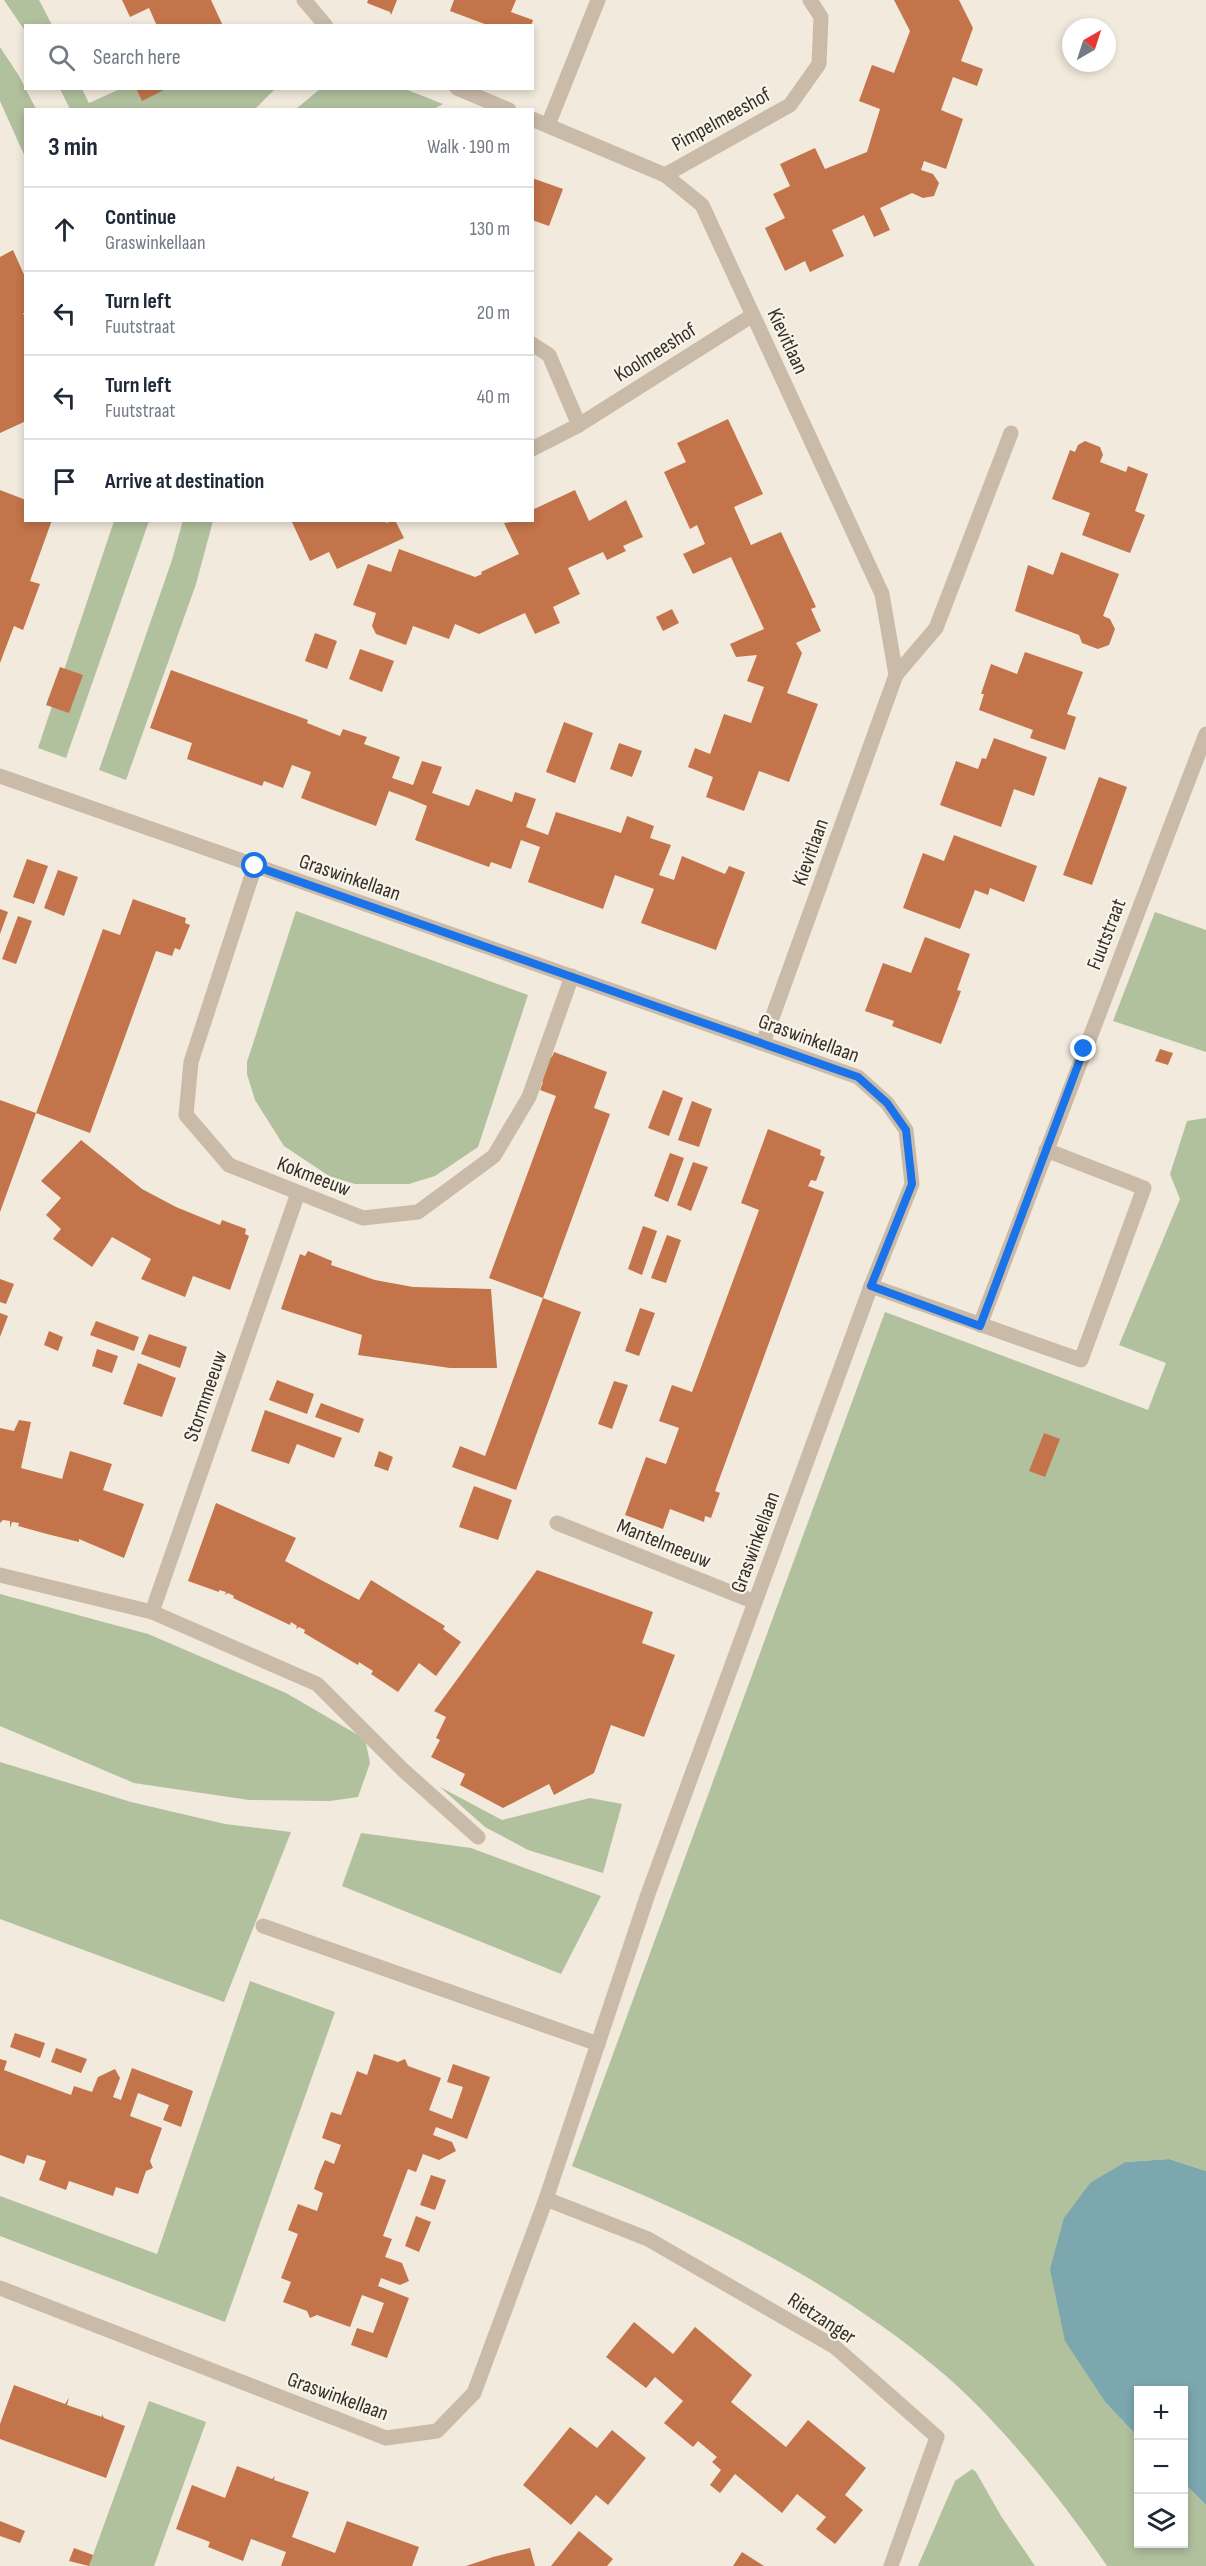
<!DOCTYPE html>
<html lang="en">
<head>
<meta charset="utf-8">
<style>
  body { margin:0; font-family:"Sofia Sans Condensed",sans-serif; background:#f6f6f7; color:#1f2937 }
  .controls { position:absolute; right:18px; bottom:18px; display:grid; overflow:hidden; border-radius:0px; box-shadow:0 3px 9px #0003 }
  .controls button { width:54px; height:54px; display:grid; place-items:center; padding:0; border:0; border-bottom:2px solid #e0e1e3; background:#fff; color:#1f2937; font:30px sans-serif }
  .compass { position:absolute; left:1062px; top:18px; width:54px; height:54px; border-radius:50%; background:#fff; box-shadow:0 3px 9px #0003; rotate:39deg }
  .stop { position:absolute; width:18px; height:18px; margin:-14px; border:4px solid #1a73e8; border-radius:50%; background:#fff }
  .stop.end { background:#1a73e8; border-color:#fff; box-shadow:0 2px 6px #0008 }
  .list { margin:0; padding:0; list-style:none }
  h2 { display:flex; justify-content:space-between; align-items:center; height:78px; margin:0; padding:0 24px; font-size:26px }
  h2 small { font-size:20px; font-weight:400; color:#747a83 }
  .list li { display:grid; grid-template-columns:39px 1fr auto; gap:18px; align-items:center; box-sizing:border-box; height:84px; padding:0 24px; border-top:2px solid #e0e1e3 }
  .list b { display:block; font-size:22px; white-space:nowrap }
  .list p { margin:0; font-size:20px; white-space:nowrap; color:#747a83 }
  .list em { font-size:20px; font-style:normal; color:#747a83 }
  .icon { flex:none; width:33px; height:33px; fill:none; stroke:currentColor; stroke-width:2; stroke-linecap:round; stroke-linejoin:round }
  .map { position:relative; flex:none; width:1206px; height:2566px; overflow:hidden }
  .search { position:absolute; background:#fff; box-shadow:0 3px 9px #0003; left:24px; top:24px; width:510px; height:66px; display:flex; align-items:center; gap:15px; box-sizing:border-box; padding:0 21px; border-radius:0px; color:#747a83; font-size:22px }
  .panel { position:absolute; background:#fff; box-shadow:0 3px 9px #0003; left:24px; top:108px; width:510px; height:414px; border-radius:0px }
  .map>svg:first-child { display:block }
</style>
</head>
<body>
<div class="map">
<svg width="1206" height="2566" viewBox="0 0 1206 2566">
  <rect width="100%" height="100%" fill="#f2eadd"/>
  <g fill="#b1c09d">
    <path d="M 4,0 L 39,0 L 52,25 L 26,26 L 25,31 Z"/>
    <path d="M 0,47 L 19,76 L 36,109 L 26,110 L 25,157 L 0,101 Z"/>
    <path d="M 60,89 L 82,89 L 89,103 L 120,89 L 275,89 L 254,110 L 70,109 Z"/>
    <path d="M 320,89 L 405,89 L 443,104 L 432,110 L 296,109 Z"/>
    <path d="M 183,520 L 213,521 L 196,584 L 126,780 L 99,770 L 172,560 Z"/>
    <path d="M 114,521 L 149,521 L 66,758 L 38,748 Z"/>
    <path d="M 296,911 L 528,995 L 478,1147 L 435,1176 L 409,1184 L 355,1184 L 329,1176 L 284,1146 L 255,1100 L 247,1074 L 247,1062 Z"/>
    <path d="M 1155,912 L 1206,930 L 1206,1052 L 1113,1021 Z"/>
    <path d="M 1206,1118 L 1206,2171 L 1169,2159 L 1125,2162 L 1091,2182 L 1106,2403 L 1138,2437 L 1138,2544 L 1184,2544 L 1184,2483 L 1206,2505 L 1206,2566 L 1107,2566 C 1064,2502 998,2419 939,2370 C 830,2279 703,2217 572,2166 L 885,1312 L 1148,1410 L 1166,1363 L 1119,1345 L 1180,1199 L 1170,1174 L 1187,1121 Z"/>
    <path d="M 0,1594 L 148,1634 L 286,1693 L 365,1739 L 370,1763 L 358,1797 L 330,1801 L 249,1800 L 134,1783 L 0,1726 Z"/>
    <path d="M 0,1762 L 131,1802 L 225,1824 L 291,1832 L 224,2002 L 0,1919 Z"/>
    <path d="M 440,1787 L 502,1820 L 590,1798 L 622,1804 L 603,1873 L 528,1850 L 485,1827 Z"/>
    <path d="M 361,1833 L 471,1848 L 601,1896 L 561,1974 L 342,1886 Z"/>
    <path d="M 250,1981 L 335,2012 L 225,2322 L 0,2236 L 0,2196 L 157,2254 Z"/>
    <path d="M 149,2401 L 206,2422 L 154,2566 L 89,2566 Z"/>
    <path d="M 972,2469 L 976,2472 L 1001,2516 L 1035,2566 L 918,2566 L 955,2481 Z"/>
  </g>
  <path fill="#7ca7ae" d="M 1169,2159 L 1206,2171 L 1206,2505 L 1184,2483 L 1184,2390 L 1138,2390 L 1138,2437 L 1106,2403 L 1065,2341 L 1050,2269 L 1064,2218 L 1091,2182 L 1125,2162 Z"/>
  <g fill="#c3744a">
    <path d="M 122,0 L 211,0 L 223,26 L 157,26 L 149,8 L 130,17 Z"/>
    <path d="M 368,0 L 397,0 L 391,15 L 390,12 L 367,3 Z"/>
    <path d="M 454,0 L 516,0 L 511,12 L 533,20 L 531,26 L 490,26 L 450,11 Z"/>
    <path d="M 894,0 L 959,0 L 973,28 L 961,61 L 983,69 L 977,86 L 953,77 L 941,110 L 963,119 L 946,169 L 924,161 L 921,170 L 933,174 L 939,183 L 934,196 L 923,198 L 912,193 L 880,208 L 890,230 L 874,237 L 864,215 L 832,230 L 844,256 L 810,272 L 805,261 L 785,271 L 765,228 L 785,218 L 773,194 L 790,186 L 780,164 L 815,148 L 825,169 L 867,152 L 880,109 L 859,101 L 872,65 L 894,73 L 910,31 Z"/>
    <path d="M 136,88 L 168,88 L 142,101 Z"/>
    <path d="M 532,178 L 563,189 L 549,226 L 532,220 Z"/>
    <path d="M 13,250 L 26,279 L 26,313 L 23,313 L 26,319 L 26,421 L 0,433 L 0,257 Z"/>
    <path d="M 728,419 L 763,494 L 734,507 L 751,545 L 781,532 L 816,607 L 811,609 L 821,631 L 796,643 L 802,653 L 787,693 L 818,704 L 789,782 L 759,771 L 744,811 L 706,797 L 713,777 L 688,767 L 695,748 L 710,754 L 724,714 L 751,723 L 764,687 L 747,681 L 757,655 L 736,657 L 730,644 L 764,629 L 731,557 L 693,574 L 683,554 L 705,544 L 697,525 L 690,529 L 664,472 L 686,462 L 677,443 Z"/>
    <path d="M 1085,441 L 1100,447 L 1103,455 L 1100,462 L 1126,472 L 1128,466 L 1148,474 L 1135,511 L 1145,515 L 1130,553 L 1082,535 L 1090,513 L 1052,499 L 1070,450 L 1075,452 L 1078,445 Z"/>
    <path d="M 0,490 L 26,500 L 26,520 L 52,520 L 30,581 L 40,584 L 23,630 L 14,626 L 0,663 Z"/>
    <path d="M 575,490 L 589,521 L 626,500 L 643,537 L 623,546 L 626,551 L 607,560 L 603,552 L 568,568 L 580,594 L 553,607 L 560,623 L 535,634 L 525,613 L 479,634 L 455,624 L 449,639 L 413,626 L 406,645 L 376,634 L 372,626 L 376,613 L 353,605 L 368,564 L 391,572 L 399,549 L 475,577 L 482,574 L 481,572 L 519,554 L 504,523 L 532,520 L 532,510 Z"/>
    <path d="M 291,520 L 385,520 L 386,523 L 395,520 L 404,538 L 337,569 L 329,552 L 310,561 Z"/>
    <path d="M 1061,552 L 1119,574 L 1103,616 L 1110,619 L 1115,629 L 1109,645 L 1098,649 L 1082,643 L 1079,635 L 1015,611 L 1028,565 L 1053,575 Z"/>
    <path d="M 672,609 L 679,623 L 663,631 L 656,617 Z"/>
    <path d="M 315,633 L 337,641 L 327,669 L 305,661 Z"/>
    <path d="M 360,649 L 394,661 L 382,692 L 349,679 Z"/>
    <path d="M 1025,652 L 1083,672 L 1067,714 L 1076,717 L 1065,750 L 1030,738 L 1033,730 L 979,710 L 984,694 L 981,694 L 991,664 L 1017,674 Z"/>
    <path d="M 60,667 L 83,675 L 69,713 L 46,705 Z"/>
    <path d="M 171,670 L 308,720 L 307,723 L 340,736 L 343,729 L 367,737 L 364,744 L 400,757 L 392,778 L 413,785 L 422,761 L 442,767 L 432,793 L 469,806 L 476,789 L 512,802 L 515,792 L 536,799 L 526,827 L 548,835 L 556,812 L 621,833 L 627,816 L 654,826 L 650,838 L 671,845 L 659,875 L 674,880 L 682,856 L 725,874 L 729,866 L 745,872 L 716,950 L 641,923 L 654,889 L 615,875 L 603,909 L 528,882 L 540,847 L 521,840 L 511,869 L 491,862 L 489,867 L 415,840 L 427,806 L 408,798 L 389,791 L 376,826 L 301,798 L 311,772 L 292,765 L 283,788 L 264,781 L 262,786 L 187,759 L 192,743 L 150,728 Z"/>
    <path d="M 564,722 L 593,733 L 575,783 L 546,772 Z"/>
    <path d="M 994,738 L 1047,757 L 1034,796 L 1014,789 L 1001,827 L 940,805 L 956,761 L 978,769 L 982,758 L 986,759 Z"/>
    <path d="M 619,743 L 642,751 L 632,777 L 610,769 Z"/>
    <path d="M 1099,777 L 1127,787 L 1092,885 L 1063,875 Z"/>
    <path d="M 954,835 L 1037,866 L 1024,902 L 990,888 L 988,895 L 975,890 L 960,929 L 903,908 L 923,853 L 944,861 Z"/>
    <path d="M 27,859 L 48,866 L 34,904 L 13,897 Z"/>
    <path d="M 58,870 L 78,877 L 64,916 L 44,908 Z"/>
    <path d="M 133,899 L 186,918 L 185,923 L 190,925 L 180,950 L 175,948 L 172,956 L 156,951 L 90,1133 L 36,1113 L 103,929 L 120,935 Z"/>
    <path d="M 0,909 L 8,912 L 0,934 Z"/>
    <path d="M 18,916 L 32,921 L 16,964 L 2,959 Z"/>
    <path d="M 925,937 L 970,954 L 957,990 L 961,991 L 941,1044 L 892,1026 L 894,1021 L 865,1011 L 883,963 L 911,973 Z"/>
    <path d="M 1160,1049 L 1173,1053 L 1168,1065 L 1155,1061 Z"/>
    <path d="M 554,1052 L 607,1072 L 594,1108 L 610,1114 L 543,1298 L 489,1278 L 556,1096 L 540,1090 L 543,1082 L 537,1080 L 547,1055 L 552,1057 Z"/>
    <path d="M 663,1090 L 683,1098 L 669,1136 L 648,1128 Z"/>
    <path d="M 0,1100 L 36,1113 L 0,1212 Z"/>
    <path d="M 692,1101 L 712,1109 L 699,1147 L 678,1140 Z"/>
    <path d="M 768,1129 L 821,1150 L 820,1155 L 825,1157 L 816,1181 L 811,1180 L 808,1186 L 824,1192 L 715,1491 L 720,1493 L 711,1518 L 705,1516 L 704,1522 L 670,1509 L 663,1529 L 625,1515 L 646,1457 L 666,1464 L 679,1428 L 659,1421 L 672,1385 L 692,1392 L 759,1210 L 741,1203 Z"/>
    <path d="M 81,1140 L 142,1189 L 176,1207 L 220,1225 L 222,1220 L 246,1229 L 245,1234 L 249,1236 L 230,1290 L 193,1276 L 185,1297 L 141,1279 L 151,1259 L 112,1237 L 92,1267 L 53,1239 L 61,1229 L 46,1215 L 61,1198 L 41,1181 Z"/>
    <path d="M 670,1153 L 684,1158 L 668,1202 L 654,1196 Z"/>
    <path d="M 693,1162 L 708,1167 L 691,1211 L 677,1205 Z"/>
    <path d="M 643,1226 L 657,1231 L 642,1275 L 628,1269 Z"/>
    <path d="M 667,1235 L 681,1240 L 666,1283 L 651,1278 Z"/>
    <path d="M 308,1251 L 332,1261 L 331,1265 L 375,1280 L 413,1287 L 491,1289 L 497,1368 L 450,1368 L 358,1355 L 362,1335 L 281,1309 L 300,1254 L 305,1256 Z"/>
    <path d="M 0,1279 L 14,1284 L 6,1304 L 0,1302 Z"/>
    <path d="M 543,1298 L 581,1312 L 516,1490 L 452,1467 L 460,1446 L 485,1456 Z"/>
    <path d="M 640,1308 L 655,1313 L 639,1356 L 625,1351 Z"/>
    <path d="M 0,1313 L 8,1316 L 0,1337 Z"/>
    <path d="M 96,1321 L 139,1337 L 134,1351 L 90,1335 Z"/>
    <path d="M 49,1331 L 63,1337 L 58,1351 L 44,1345 Z"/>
    <path d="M 149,1334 L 187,1347 L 180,1368 L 141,1354 Z"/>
    <path d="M 97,1349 L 118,1356 L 112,1373 L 92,1366 Z"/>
    <path d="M 138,1363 L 176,1378 L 162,1417 L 123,1404 Z"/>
    <path d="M 277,1380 L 314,1394 L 307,1414 L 269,1400 Z"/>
    <path d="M 614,1381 L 628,1385 L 612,1429 L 598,1424 Z"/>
    <path d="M 321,1403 L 364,1419 L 359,1433 L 315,1417 Z"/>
    <path d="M 265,1410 L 342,1438 L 334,1458 L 297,1444 L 289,1464 L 251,1451 Z"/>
    <path d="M 19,1420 L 31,1422 L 21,1468 L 62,1479 L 70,1451 L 112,1464 L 103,1490 L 144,1504 L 124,1558 L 79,1539 L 79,1542 L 47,1534 L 18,1526 L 19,1523 L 12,1522 L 10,1528 L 10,1521 L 3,1520 L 0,1523 L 0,1428 L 14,1431 Z"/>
    <path d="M 1044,1433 L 1060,1439 L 1045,1477 L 1029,1471 Z"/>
    <path d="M 379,1451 L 393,1457 L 388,1471 L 374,1466 Z"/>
    <path d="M 474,1486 L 512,1500 L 498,1540 L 459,1527 Z"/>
    <path d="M 216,1503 L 296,1538 L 285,1561 L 359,1600 L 371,1580 L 445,1626 L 443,1629 L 461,1642 L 436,1676 L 419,1663 L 398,1692 L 371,1674 L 373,1671 L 365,1666 L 359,1662 L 358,1665 L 304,1633 L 305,1630 L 299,1627 L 296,1629 L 297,1626 L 291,1622 L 290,1625 L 233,1598 L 234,1596 L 228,1593 L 225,1595 L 226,1592 L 219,1590 L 219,1592 L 188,1581 Z"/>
    <path d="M 537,1570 L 653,1612 L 642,1643 L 675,1655 L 644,1737 L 611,1725 L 594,1773 L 554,1795 L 549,1784 L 503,1808 L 460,1785 L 465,1774 L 431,1757 L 440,1740 L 436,1738 L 446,1717 L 434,1711 Z"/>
    <path d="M 15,2033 L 45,2043 L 40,2058 L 10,2047 Z"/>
    <path d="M 56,2048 L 87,2059 L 81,2073 L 51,2062 Z"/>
    <path d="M 374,2054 L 398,2062 L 405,2059 L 408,2066 L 441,2078 L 429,2110 L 452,2119 L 463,2087 L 447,2082 L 453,2064 L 490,2077 L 467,2139 L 436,2127 L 433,2135 L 452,2142 L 456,2151 L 439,2160 L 423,2154 L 416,2172 L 408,2169 L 383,2236 L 392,2239 L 385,2257 L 402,2263 L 409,2281 L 400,2285 L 381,2278 L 378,2286 L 409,2298 L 387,2358 L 351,2345 L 357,2328 L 373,2333 L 384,2303 L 362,2295 L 350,2327 L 317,2315 L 310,2318 L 307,2311 L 283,2302 L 291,2282 L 281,2278 L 298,2234 L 288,2230 L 298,2204 L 317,2211 L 323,2193 L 314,2189 L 319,2174 L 325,2160 L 334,2164 L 341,2145 L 322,2138 L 331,2112 L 341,2115 L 357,2071 L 367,2075 Z"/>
    <path d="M 0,2059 L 7,2061 L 4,2070 L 71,2095 L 74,2086 L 92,2092 L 98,2077 L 115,2069 L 120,2078 L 113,2097 L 121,2100 L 132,2068 L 193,2091 L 181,2127 L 163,2120 L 169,2105 L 138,2093 L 130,2116 L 162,2128 L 150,2161 L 153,2168 L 146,2171 L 138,2194 L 116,2187 L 113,2196 L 69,2181 L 66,2190 L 39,2180 L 46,2161 L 27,2155 L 24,2164 L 0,2155 Z"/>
    <path d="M 431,2175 L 446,2180 L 435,2210 L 420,2205 Z"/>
    <path d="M 416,2216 L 431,2222 L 419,2252 L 405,2246 Z"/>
    <path d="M 634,2322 L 673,2354 L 695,2327 L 752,2375 L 731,2402 L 786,2447 L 808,2420 L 866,2468 L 845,2495 L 863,2510 L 835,2544 L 816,2529 L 826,2517 L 797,2494 L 782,2513 L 735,2474 L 720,2493 L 710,2485 L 721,2470 L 712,2462 L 717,2457 L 698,2441 L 693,2447 L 664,2423 L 683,2401 L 655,2377 L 646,2388 L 606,2357 Z"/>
    <path d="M 14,2385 L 65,2404 L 69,2398 L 67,2405 L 102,2417 L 102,2414 L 104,2418 L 125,2426 L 106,2478 L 0,2439 L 0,2424 Z"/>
    <path d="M 570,2427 L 597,2448 L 612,2430 L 646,2458 L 608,2505 L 596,2495 L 571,2525 L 523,2485 Z"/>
    <path d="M 237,2466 L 272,2479 L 275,2476 L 274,2480 L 309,2492 L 292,2537 L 335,2553 L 347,2521 L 419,2547 L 412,2566 L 281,2566 L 286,2552 L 251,2539 L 243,2561 L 208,2547 L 210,2542 L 176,2529 L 192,2485 L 225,2498 Z"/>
    <path d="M 0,2521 L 25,2531 L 20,2543 L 0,2536 Z"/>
    <path d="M 579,2531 L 613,2559 L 607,2566 L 551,2566 Z"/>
    <path d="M 74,2548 L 93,2555 L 89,2566 L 69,2561 Z"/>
    <path d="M 530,2548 L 535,2566 L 466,2566 L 493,2557 Z"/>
    <path d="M 742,2552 L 764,2566 L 733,2566 Z"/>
  </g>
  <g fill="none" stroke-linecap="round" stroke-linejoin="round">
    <g stroke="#cabba9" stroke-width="15">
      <path d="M 304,0 L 326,26"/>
      <path d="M 457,88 L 509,110"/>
      <path d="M 532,119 L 665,175 L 702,205 L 882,594 L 896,675 L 763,1043"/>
      <path d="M 548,125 L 598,0"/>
      <path d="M 665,175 L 790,105 L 819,64 L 821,17 L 810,0"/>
      <path d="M 532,344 L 549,355 L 579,425"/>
      <path d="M 532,449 L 579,425 L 753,315"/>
      <path d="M 896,675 L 936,628 L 1011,433"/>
      <path d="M 0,776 L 858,1077 L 887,1103 L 906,1130 L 912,1184 L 871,1286 L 648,1894 L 546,2199 L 474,2393 L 437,2431 L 386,2438 L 0,2288"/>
      <path d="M 255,866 L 191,1062 L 186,1115 L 229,1165 L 363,1218 L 418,1212 L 494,1156 L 529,1097 L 572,976"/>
      <path d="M 871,1286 L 1081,1360 L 1144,1188 L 1046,1150"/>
      <path d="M 980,1325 L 1206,734"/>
      <path d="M 557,1523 L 755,1602"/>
      <path d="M 0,1575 L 152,1612 L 317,1684 L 402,1769 L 478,1837"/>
      <path d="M 152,1612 L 298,1193"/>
      <path d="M 263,1926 L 598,2044"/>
      <path d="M 546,2199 L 648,2239 L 835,2347 L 937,2437 L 891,2566"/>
    </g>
  </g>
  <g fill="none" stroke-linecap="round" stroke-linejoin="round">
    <path stroke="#1a73e8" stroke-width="8" d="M 255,866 L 858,1077 L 887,1103 L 906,1130 L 912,1184 L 871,1286 L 980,1326 L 1084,1049"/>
  </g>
  <g text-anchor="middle" stroke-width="4.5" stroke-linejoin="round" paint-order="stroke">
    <g font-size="21" fill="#372f29" stroke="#f9f4e9">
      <text transform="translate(721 119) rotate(-29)" y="7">Pimpelmeeshof</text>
      <text transform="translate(788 341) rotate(65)" y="7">Kievitlaan</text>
      <text transform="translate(655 352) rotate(-32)" y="7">Koolmeeshof</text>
      <text transform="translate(810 852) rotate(-70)" y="7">Kievitlaan</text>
      <text transform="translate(350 877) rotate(19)" y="7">Graswinkellaan</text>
      <text transform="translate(1106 934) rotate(-69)" y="7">Fuutstraat</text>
      <text transform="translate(809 1038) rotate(20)" y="7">Graswinkellaan</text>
      <text transform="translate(314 1176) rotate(21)" y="7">Kokmeeuw</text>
      <text transform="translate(205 1396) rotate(-71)" y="7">Stormmeeuw</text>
      <text transform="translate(755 1542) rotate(-70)" y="7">Graswinkellaan</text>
      <text transform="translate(664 1543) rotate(22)" y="7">Mantelmeeuw</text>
      <text transform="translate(822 2318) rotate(33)" y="7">Rietzanger</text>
      <text transform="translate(338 2396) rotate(20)" y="7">Graswinkellaan</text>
    </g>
  </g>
</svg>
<div class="controls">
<button>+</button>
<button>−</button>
<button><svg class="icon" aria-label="layers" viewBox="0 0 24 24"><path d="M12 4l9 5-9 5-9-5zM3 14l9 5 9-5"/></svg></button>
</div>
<svg class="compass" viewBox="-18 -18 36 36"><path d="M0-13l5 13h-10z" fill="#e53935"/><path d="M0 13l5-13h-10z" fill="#747a83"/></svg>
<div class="stop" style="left:255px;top:866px"></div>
<div class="stop end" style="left:1084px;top:1049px"></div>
<div class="search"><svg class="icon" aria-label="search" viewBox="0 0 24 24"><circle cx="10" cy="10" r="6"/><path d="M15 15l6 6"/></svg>Search here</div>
<section class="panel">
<h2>3 min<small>Walk · 190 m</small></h2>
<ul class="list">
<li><svg class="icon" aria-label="ahead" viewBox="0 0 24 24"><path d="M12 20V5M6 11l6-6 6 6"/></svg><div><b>Continue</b><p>Graswinkellaan</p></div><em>130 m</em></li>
<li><svg class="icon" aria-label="left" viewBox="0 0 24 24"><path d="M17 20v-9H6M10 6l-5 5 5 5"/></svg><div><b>Turn left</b><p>Fuutstraat</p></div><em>20 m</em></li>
<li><svg class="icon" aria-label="left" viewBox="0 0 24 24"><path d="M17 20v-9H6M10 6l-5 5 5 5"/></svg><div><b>Turn left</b><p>Fuutstraat</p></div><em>40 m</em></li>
<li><svg class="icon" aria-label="arrive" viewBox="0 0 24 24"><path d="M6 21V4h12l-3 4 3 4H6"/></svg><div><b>Arrive at destination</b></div></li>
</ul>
</section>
</div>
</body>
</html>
